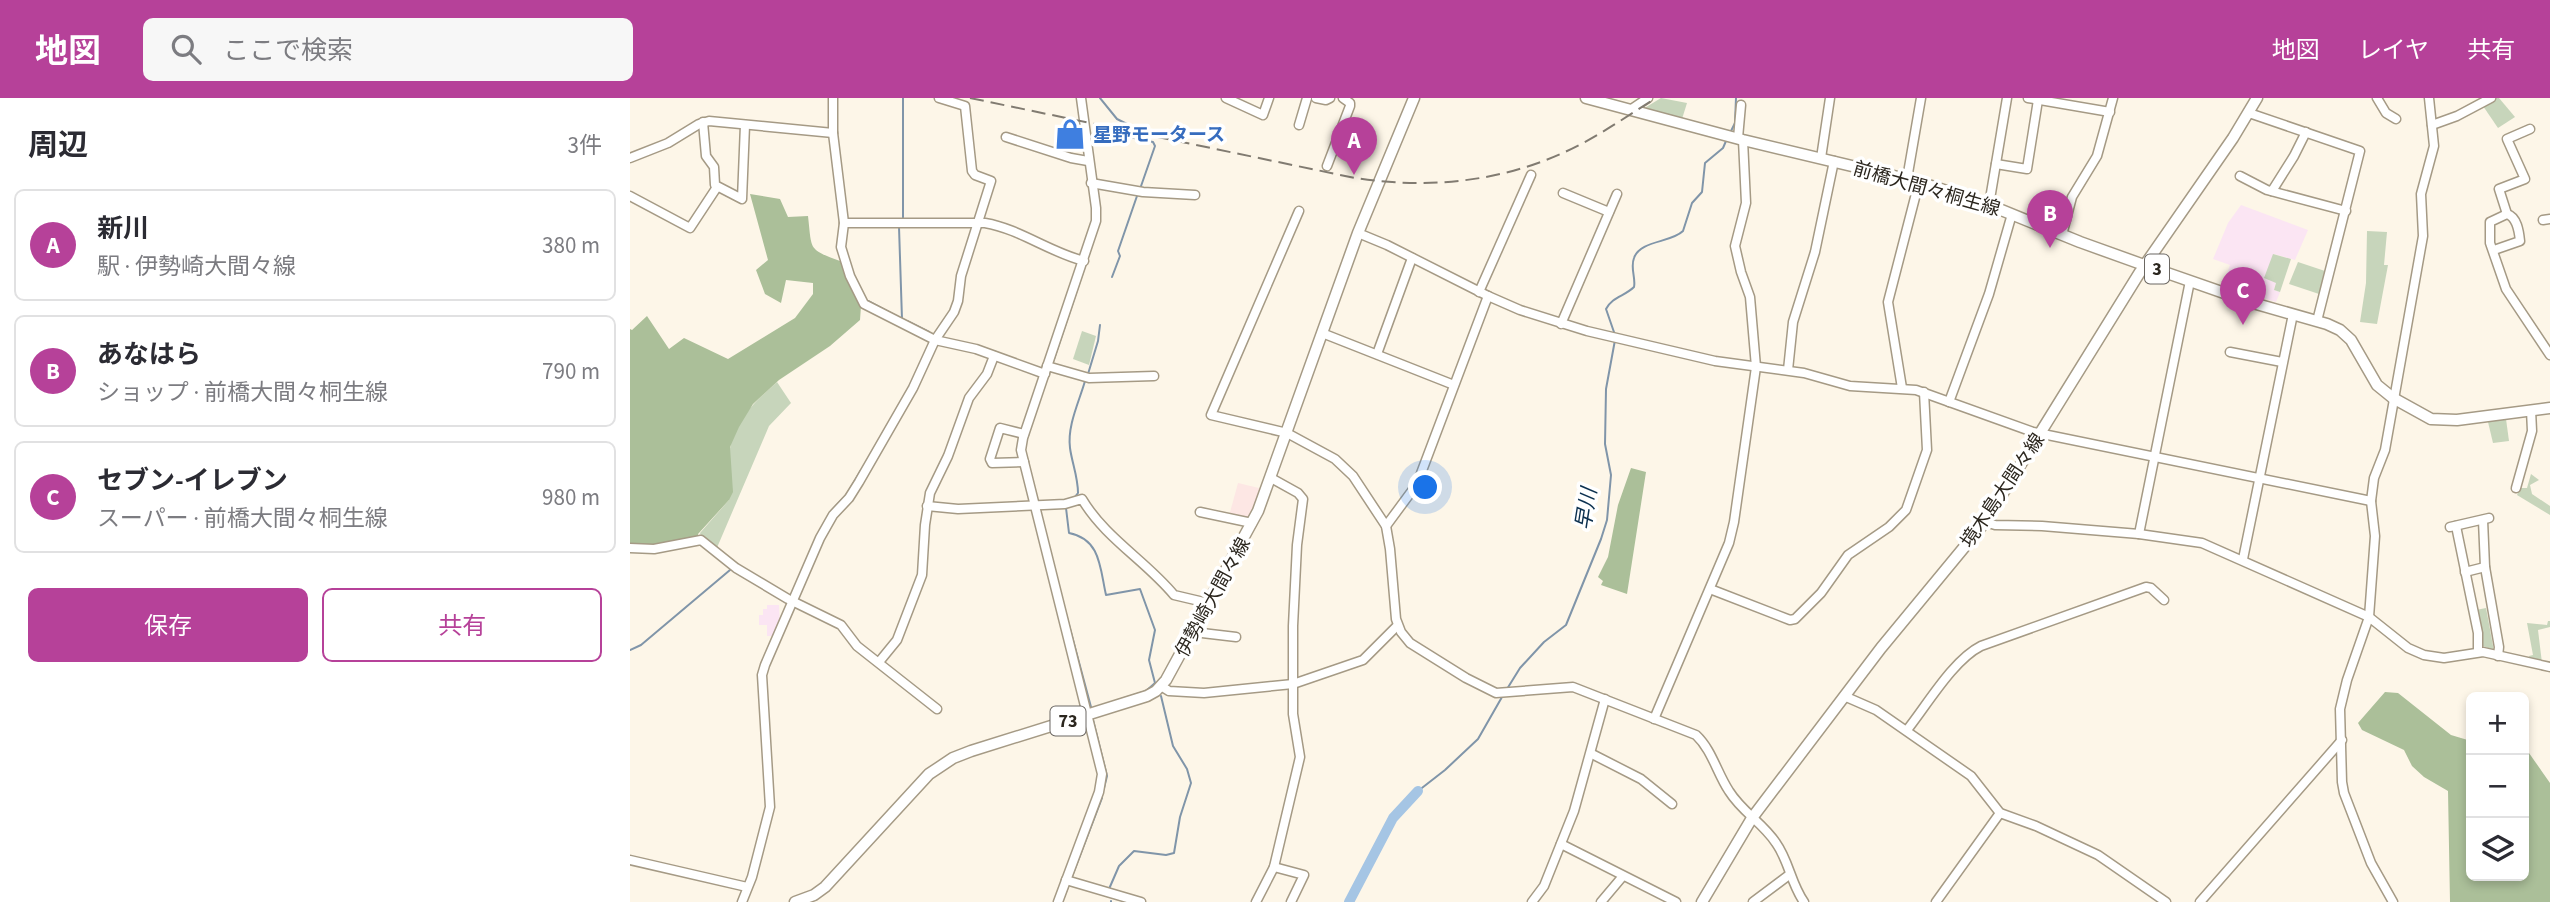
<!DOCTYPE html>
<html lang="ja">
<head>
<meta charset="utf-8">
<style>
  body { margin:0; font-family:"Source Sans 3","Noto Sans JP",sans-serif; background:#f7f7f7; color:#2b2b33 }
  .controls { position:absolute; right:21px; bottom:21px; display:grid; overflow:hidden; border-radius:10px; box-shadow:0 4px 10px #0003 }
  .controls button { width:63px; height:63px; display:grid; place-items:center; padding:0; border:0; border-bottom:2px solid #e1e1e2; background:#fff; color:#2b2b33; font:35px sans-serif }
  .you { position:absolute; left:796px; top:390px; width:24px; height:24px; margin:-18px; border:5px solid #fff; border-radius:50%; background:#1a73e8; box-shadow:0 0 0 10px #1a73e833 }
  .badge { display:grid; place-items:center; width:46px; height:46px; border-radius:50%; background:#b64199; color:#fff; font-size:23px; font-weight:700 }
  .pin { position:absolute; translate:-50% -58px; filter:drop-shadow(0 2px 4px #0008) }
  .pin::after { content:''; position:absolute; top:37px; width:24px; height:21px; background:inherit; clip-path:polygon(0 0,100% 0,50% 100%) }
  .list { margin:0; padding:0; list-style:none }
  h2 { display:flex; justify-content:space-between; align-items:center; height:91px; margin:0; padding:0 28px; font-size:30px }
  h2 small { font-size:23px; font-weight:400; color:#7c7c81 }
  .list li { display:grid; grid-template-columns:46px 1fr auto; gap:21px; align-items:center; box-sizing:border-box; height:112px; margin:0 14px 14px; padding:0 14px; border:2px solid #e1e1e2; border-radius:10px }
  .list b { display:block; font-size:26px; white-space:nowrap }
  .list p { margin:0; font-size:23px; white-space:nowrap; color:#7c7c81 }
  .list em { font-size:23px; font-style:normal; color:#7c7c81 }
  .actions { display:flex; gap:14px; padding:21px 28px }
  .actions a { flex:1; padding:16px 0; border:2px solid #b64199; border-radius:10px; text-align:center; font-size:24px; color:#b64199 }
  .actions .main { background:#b64199; color:#fff }
  .icon { flex:none; width:38px; height:38px; fill:none; stroke:currentColor; stroke-width:2; stroke-linecap:round; stroke-linejoin:round }
  .map { position:relative; flex:none; width:1920px; height:804px; overflow:hidden }
  header { display:flex; align-items:center; gap:42px; box-sizing:border-box; height:98px; padding:0 35px; background:#b64199; color:#fff }
  header strong { font-size:33px }
  nav { display:flex; gap:38px; margin-inline-start:auto; font-size:24px }
  .search { width:490px; height:63px; background:#f7f7f7; display:flex; align-items:center; gap:18px; box-sizing:border-box; padding:0 24px; border-radius:10px; color:#7c7c81; font-size:26px }
  main { display:flex }
  aside { flex:1; background:#fff }
  .map>svg:first-child { display:block }
</style>
</head>
<body>
<header>
<strong>地図</strong>
<div class="search"><svg class="icon" aria-label="search" viewBox="0 0 24 24"><circle cx="10" cy="10" r="6"/><path d="M15 15l6 6"/></svg>ここで検索</div>
<nav><a>地図</a><a>レイヤ</a><a>共有</a></nav>
</header>
<main>
<aside>
<h2>周辺<small>3件</small></h2>
<ul class="list">
<li><span class="badge">A</span><div><b>新川</b><p>駅 · 伊勢崎大間々線</p></div><em>380 m</em></li>
<li><span class="badge">B</span><div><b>あなはら</b><p>ショップ · 前橋大間々桐生線</p></div><em>790 m</em></li>
<li><span class="badge">C</span><div><b>セブン-イレブン</b><p>スーパー · 前橋大間々桐生線</p></div><em>980 m</em></li>
</ul>
<div class="actions"><a class="main">保存</a><a>共有</a></div>
</aside>
<div class="map">
<svg width="1920" height="804" viewBox="0 0 1920 804">
  <rect width="100%" height="100%" fill="#fdf6e8"/>
  <g fill="#fbe5f3">
    <path d="M 1611,107 L 1678,132 L 1665,162 L 1644,156 L 1646,185 L 1644,192 L 1650,194 L 1646,204 L 1592,188 L 1600,167 L 1583,161 L 1598,125 Z"/>
    <path d="M 137,507 L 149,507 L 150,528 L 146,538 L 137,538 L 137,527 L 129,527 L 129,517 L 133,517 L 133,511 L 137,511 Z"/>
  </g>
  <path fill="#fde7e4" d="M 608,385 L 633,391 L 619,422 L 599,418 Z"/>
  <g fill="#c7d5bb">
    <path d="M 1031,0 L 1057,5 L 1052,21 L 1013,11 Z"/>
    <path d="M 1864,0 L 1869,0 L 1885,19 L 1868,30 L 1853,8 Z"/>
    <path d="M 1737,133 L 1757,134 L 1754,167 L 1758,167 L 1747,226 L 1730,224 L 1736,185 Z"/>
    <path d="M 1643,156 L 1661,161 L 1650,194 L 1644,192 L 1646,185 L 1634,180 Z"/>
    <path d="M 1668,164 L 1698,174 L 1692,197 L 1659,186 Z"/>
    <path d="M 452,233 L 466,238 L 459,267 L 443,261 Z"/>
    <path d="M 147,284 L 161,305 L 139,328 L 86,452 L 72,441 L 70,435 L 99,402 C 100,385 99,368 100,351 C 103,323 128,301 147,284 Z"/>
    <path d="M 1876,321 L 1879,343 L 1863,345 L 1858,324 Z"/>
    <path d="M 1901,376 L 1909,382 L 1900,387 L 1902,396 L 1920,408 L 1920,417 L 1887,397 L 1890,390 L 1897,390 Z"/>
    <path d="M 1856,510 L 1864,553 L 1851,547 L 1846,512 Z"/>
    <path d="M 1918,523 L 1920,523 L 1920,529 L 1908,532 L 1912,565 L 1900,562 L 1899,558 L 1903,557 L 1897,525 L 1917,527 Z"/>
  </g>
  <g fill="#abbf99">
    <path d="M 120,96 L 150,101 L 158,119 L 178,118 C 182,153 178,151 210,163 L 231,208 L 230,222 L 200,248 L 149,282 L 123,306 L 109,329 L 100,349 L 103,394 L 99,402 L 68,436 L 68,441 L 14,449 L 0,446 L 0,231 L 2,232 L 17,218 L 39,251 L 54,240 L 98,261 L 165,220 L 183,196 L 183,185 L 156,182 L 151,205 L 135,196 L 126,172 L 138,162 Z"/>
    <path d="M 1001,370 L 1016,374 L 997,496 L 971,487 L 973,483 L 968,479 L 978,459 L 988,407 Z"/>
    <path d="M 1755,594 L 1768,595 L 1821,637 L 1841,643 L 1841,778 L 1894,778 L 1895,638 L 1899,655 L 1920,685 L 1920,804 L 1820,804 L 1818,693 L 1794,679 L 1782,668 L 1774,652 L 1732,632 L 1728,625 Z"/>
  </g>
  <g fill="none" stroke-linecap="round" stroke-linejoin="round">
    <g stroke="#8095a9" stroke-width="2">
      <path d="M 470,0 L 487,21 L 499,27"/>
      <path d="M 1100,35 L 1105,25 L 1106,0"/>
      <path d="M 499,39 L 523,44 L 525,48 L 510,91"/>
      <path d="M 273,121 L 273,0"/>
      <path d="M 269,129 L 272,221"/>
      <path d="M 458,159 L 470,122 L 467,90"/>
      <path d="M 482,179 L 490,158 L 488,153 L 507,98"/>
      <path d="M 238,203 L 268,219"/>
      <path d="M 277,223 L 299,234"/>
      <path d="M 985,237 L 976,211 C 982,199 995,198 1004,189 C 1006,180 1000,170 1004,160 C 1010,142 1041,145 1053,133 L 1062,105 L 1072,94 L 1075,65 L 1093,50 L 1096,43"/>
      <path d="M 422,267 L 455,168"/>
      <path d="M 458,276 L 468,243 L 470,227"/>
      <path d="M 276,295 L 283,281"/>
      <path d="M 406,313 L 420,272"/>
      <path d="M 444,400 L 448,395 C 448,379 442,365 440,350 C 437,328 449,304 455,283"/>
      <path d="M 436,410 L 439,435 C 471,441 470,471 476,497 L 510,491 L 525,532 L 519,562 L 525,585 L 516,593 L 485,603"/>
      <path d="M 201,413 L 217,396 L 231,372"/>
      <path d="M 429,490 L 461,609"/>
      <path d="M 0,552 L 11,547 L 100,472"/>
      <path d="M 877,591 L 890,570 L 914,544 L 936,527 L 971,441 L 977,422 L 981,377 L 975,346 L 976,291 L 985,242"/>
      <path d="M 463,622 L 477,678 L 474,690"/>
      <path d="M 788,693 L 815,672 L 848,641 L 872,599"/>
      <path d="M 441,781 L 472,700"/>
      <path d="M 479,791 L 489,768 L 504,753 L 536,757 L 544,755 L 550,719 L 561,685 L 557,671 L 543,648 L 531,598"/>
      <path d="M 432,804 L 438,789"/>
      <path d="M 481,804 L 481,803"/>
    </g>
    <path stroke="#a5c5e4" stroke-width="10" d="M 719,804 L 763,720 L 788,693"/>
    <defs>
      <g id="minor">
        <path d="M 203,0 L 203,35 L 214,125 L 211,149 L 220,178 L 234,206 L 305,242 L 346,251 L 415,276"/>
        <path d="M 596,0 L 633,17 L 639,0"/>
        <path d="M 686,0 L 696,2 L 700,0"/>
        <path d="M 1398,0 L 1480,14"/>
        <path d="M 1747,0 L 1756,15 L 1766,21"/>
        <path d="M 1000,12 L 1018,0"/>
        <path d="M 1619,15 L 1730,53 L 1687,223"/>
        <path d="M 73,24 L 76,58 L 84,69 L 85,87 L 112,101 L 115,27"/>
        <path d="M 669,27 L 677,0"/>
        <path d="M 1802,27 L 1827,18 L 1861,0"/>
        <path d="M 376,39 L 441,60 L 458,63"/>
        <path d="M 1108,40 L 1111,7"/>
        <path d="M 0,60 L 38,45 L 69,26 L 79,23 L 203,35"/>
        <path d="M 1191,60 L 1200,0"/>
        <path d="M 1366,66 L 1397,71 L 1408,2"/>
        <path d="M 697,68 L 720,8 L 720,5 L 713,0"/>
        <path d="M 1610,78 L 1637,92 L 1716,113"/>
        <path d="M 1277,81 L 1291,0"/>
        <path d="M 461,85 L 513,94 L 565,97"/>
        <path d="M 1642,93 L 1664,58 L 1676,34"/>
        <path d="M 933,95 L 979,114"/>
        <path d="M 0,98 L 60,130 L 87,89"/>
        <path d="M 1359,107 L 1377,0"/>
        <path d="M 669,113 L 581,317 L 657,335 L 705,361 L 723,378 L 756,428 L 760,451 L 766,521 L 771,534 L 780,545 L 836,580 L 866,595 L 943,589 L 1066,637 C 1082,652 1087,675 1099,693 C 1112,714 1133,725 1146,745 C 1159,763 1161,786 1174,804"/>
        <path d="M 1877,116 L 1869,91 L 1895,81 L 1877,41 L 1900,31"/>
        <path d="M 1913,122 L 1920,121"/>
        <path d="M 214,125 L 355,125 C 390,131 419,154 454,163"/>
        <path d="M 728,135 L 757,147 L 858,198 L 890,212 L 957,233 L 1085,263 L 1174,275 L 1220,288 L 1286,292 L 1403,334 L 1741,403"/>
        <path d="M 1432,137 L 1442,99 L 1467,58 L 1483,0"/>
        <path d="M 1864,152 L 1890,143 C 1889,133 1887,119 1877,116 L 1860,124 L 1860,145 L 1876,191 L 1920,257"/>
        <path d="M 849,194 L 901,77"/>
        <path d="M 931,226 L 987,96"/>
        <path d="M 692,235 L 824,287"/>
        <path d="M 1600,254 L 1652,264"/>
        <path d="M 747,256 L 782,160"/>
        <path d="M 417,268 L 459,280 L 524,278"/>
        <path d="M 1158,272 L 1163,224 L 1185,154 L 1204,63"/>
        <path d="M 1272,290 L 1258,204 L 1289,84"/>
        <path d="M 1319,304 L 1359,196 L 1382,116"/>
        <path d="M 394,364 L 362,365 L 360,361 L 370,330 L 394,336"/>
        <path d="M 1886,390 L 1902,333 L 1901,312"/>
        <path d="M 297,408 L 328,411 L 435,406 L 452,401 C 475,440 516,463 544,497 L 578,505"/>
        <path d="M 570,414 L 622,425"/>
        <path d="M 1853,422 L 1855,469 L 1869,549 L 1868,558"/>
        <path d="M 1355,424 L 1365,427 L 1412,428 L 1509,436 L 1572,445 L 1739,519 L 1778,550 L 1794,557 L 1814,560 L 1853,554 L 1920,569"/>
        <path d="M 756,428 L 787,386 L 858,198"/>
        <path d="M 1826,428 L 1848,535 L 1848,554"/>
        <path d="M 1820,429 L 1859,420"/>
        <path d="M 1509,436 L 1560,183"/>
        <path d="M 0,450 L 24,451 L 71,442 L 106,470 L 158,501 L 211,527 L 227,548 L 307,611"/>
        <path d="M 1613,461 L 1663,216"/>
        <path d="M 1835,474 L 1855,469"/>
        <path d="M 1080,491 L 1160,522 L 1165,521 L 1191,495 L 1218,457 L 1259,429 L 1276,412 L 1297,352 L 1294,294"/>
        <path d="M 564,531 L 572,535 L 606,539"/>
        <path d="M 249,564 L 267,542 L 292,477 L 295,427 L 300,395 L 318,358 L 339,300 L 357,276 L 364,258"/>
        <path d="M 531,588 L 539,593 L 574,595 L 663,586 L 733,562 L 767,528"/>
        <path d="M 1214,598 L 1246,612 L 1341,678 L 1370,715 L 1406,728 L 1468,757 L 1536,804"/>
        <path d="M 1024,621 L 1099,445 L 1104,424 L 1126,269 L 1120,199 L 1111,174 L 1105,148 L 1116,105 L 1113,42"/>
        <path d="M 1277,632 C 1297,607 1323,562 1351,548 L 1516,489 L 1521,490 L 1534,502"/>
        <path d="M 962,656 L 1011,681 L 1042,706"/>
        <path d="M 931,746 L 1046,804"/>
        <path d="M 0,762 L 117,789"/>
        <path d="M 644,769 L 674,777 L 661,804"/>
        <path d="M 436,782 L 511,804"/>
        <path d="M 112,804 L 122,779 L 140,709 L 132,577 L 135,567 L 190,440 L 203,417 L 219,400 L 229,384 L 283,290 L 305,242 L 324,214 L 328,203 L 331,178 L 361,83 L 345,77 L 342,73 L 335,8 L 309,0"/>
        <path d="M 428,804 L 469,694 L 472,676 L 391,352 L 393,340 L 466,123 L 466,110 L 451,0"/>
        <path d="M 626,804 L 644,769 L 670,659 L 663,616 L 663,528 L 667,447 L 673,401 L 668,395 L 641,380"/>
        <path d="M 902,804 L 914,788 L 944,713 L 975,601"/>
        <path d="M 971,804 L 993,778"/>
        <path d="M 1123,804 L 1159,777"/>
        <path d="M 1306,804 L 1370,715"/>
        <path d="M 1570,804 L 1712,642"/>
        <path d="M 1763,804 L 1741,765 L 1714,695 L 1712,684 L 1710,611 L 1717,582 L 1739,519 L 1745,438 L 1741,403 L 1744,380 L 1755,352 L 1793,138 L 1791,96 L 1804,48 L 1799,0"/>
      </g>
      <g id="major">
        <path d="M 956,0 L 1113,42 L 1289,84 L 1359,107 L 1450,144 L 1514,167 L 1623,205 L 1697,226 L 1710,232 L 1721,242 L 1747,287 L 1763,300 L 1801,321 L 1827,322 L 1920,310"/>
        <path d="M 165,804 L 184,797 L 195,789 L 299,676 L 323,660 L 341,653 L 517,598 L 526,593 L 536,582 L 628,413 L 728,135 L 784,0"/>
        <path d="M 1072,804 L 1122,720 L 1251,550 L 1355,424 L 1510,174 L 1603,40 L 1627,0"/>
      </g>
    </defs>
    <use href="#minor" stroke="#a59a85" stroke-width="11"/>
    <use href="#major" stroke="#a59a85" stroke-width="13"/>
    <use href="#minor" stroke="#fff" stroke-width="8"/>
    <use href="#major" stroke="#fff" stroke-width="10"/>
    <path stroke="#817b71" stroke-width="2" stroke-dasharray="14 7" stroke-linecap="butt" d="M 340,0 L 725,80 C 804,92 882,83 953,45 C 979,31 1002,15 1026,0"/>
  </g>
  <defs>
    <symbol id="shop-bare" viewBox="-9 -9 18 18"><path d="M-5-2.5h2.3a2.7 3.5 0 0 1 5.4 0H5L5.5 6h-11ZM-1.5-2.5h3a1.5 2.3 0 0 0-3 0Z" fill="#3f7fe0" stroke="#fff" stroke-width="2.5" paint-order="stroke"/></symbol>
  </defs>
  <g fill-rule="evenodd">
    <use href="#shop-bare" x="418" y="14" width="44" height="44"/>
  </g>
  <g text-anchor="middle" stroke-width="7" stroke-linejoin="round" paint-order="stroke">
    <g fill="#fff" stroke="#6b6762" stroke-width="2">
      <rect x="1515" y="156.5" width="24" height="29" rx="5"/>
      <rect x="420.5" y="608.5" width="35" height="29" rx="5"/>
    </g>
    <g font-size="18" font-weight="bold" fill="#2b261e">
      <text x="1527" y="177">3</text>
      <text x="438" y="629">73</text>
    </g>
    <g font-size="19" font-weight="bold" fill="#366cbe" stroke="#fff" text-anchor="start">
      <text x="463" y="43">星野モータース</text>
    </g>
    <g font-size="19" fill="#2b261e" stroke="#fff">
      <text transform="translate(1297 90) rotate(16)" y="7">前橋大間々桐生線</text>
      <text transform="translate(1372 392) rotate(-56)" y="7">境木島大間々線</text>
      <text transform="translate(582 499) rotate(-61)" y="7">伊勢崎大間々線</text>
    </g>
    <g font-size="21" font-style="italic" fill="#0b304f" stroke="#fff">
      <text transform="translate(956 411) rotate(-81)" y="7">早川</text>
    </g>
  </g>
</svg>
<div class="controls">
<button>+</button>
<button>−</button>
<button><svg class="icon" aria-label="layers" viewBox="0 0 24 24"><path d="M12 4l9 5-9 5-9-5zM3 14l9 5 9-5"/></svg></button>
</div>
<div class="you"></div>
<div class="pin badge" style="left:724px;top:77px">A</div>
<div class="pin badge" style="left:1420px;top:150px">B</div>
<div class="pin badge" style="left:1613px;top:227px">C</div>
</div>
</main>
</body>
</html>
